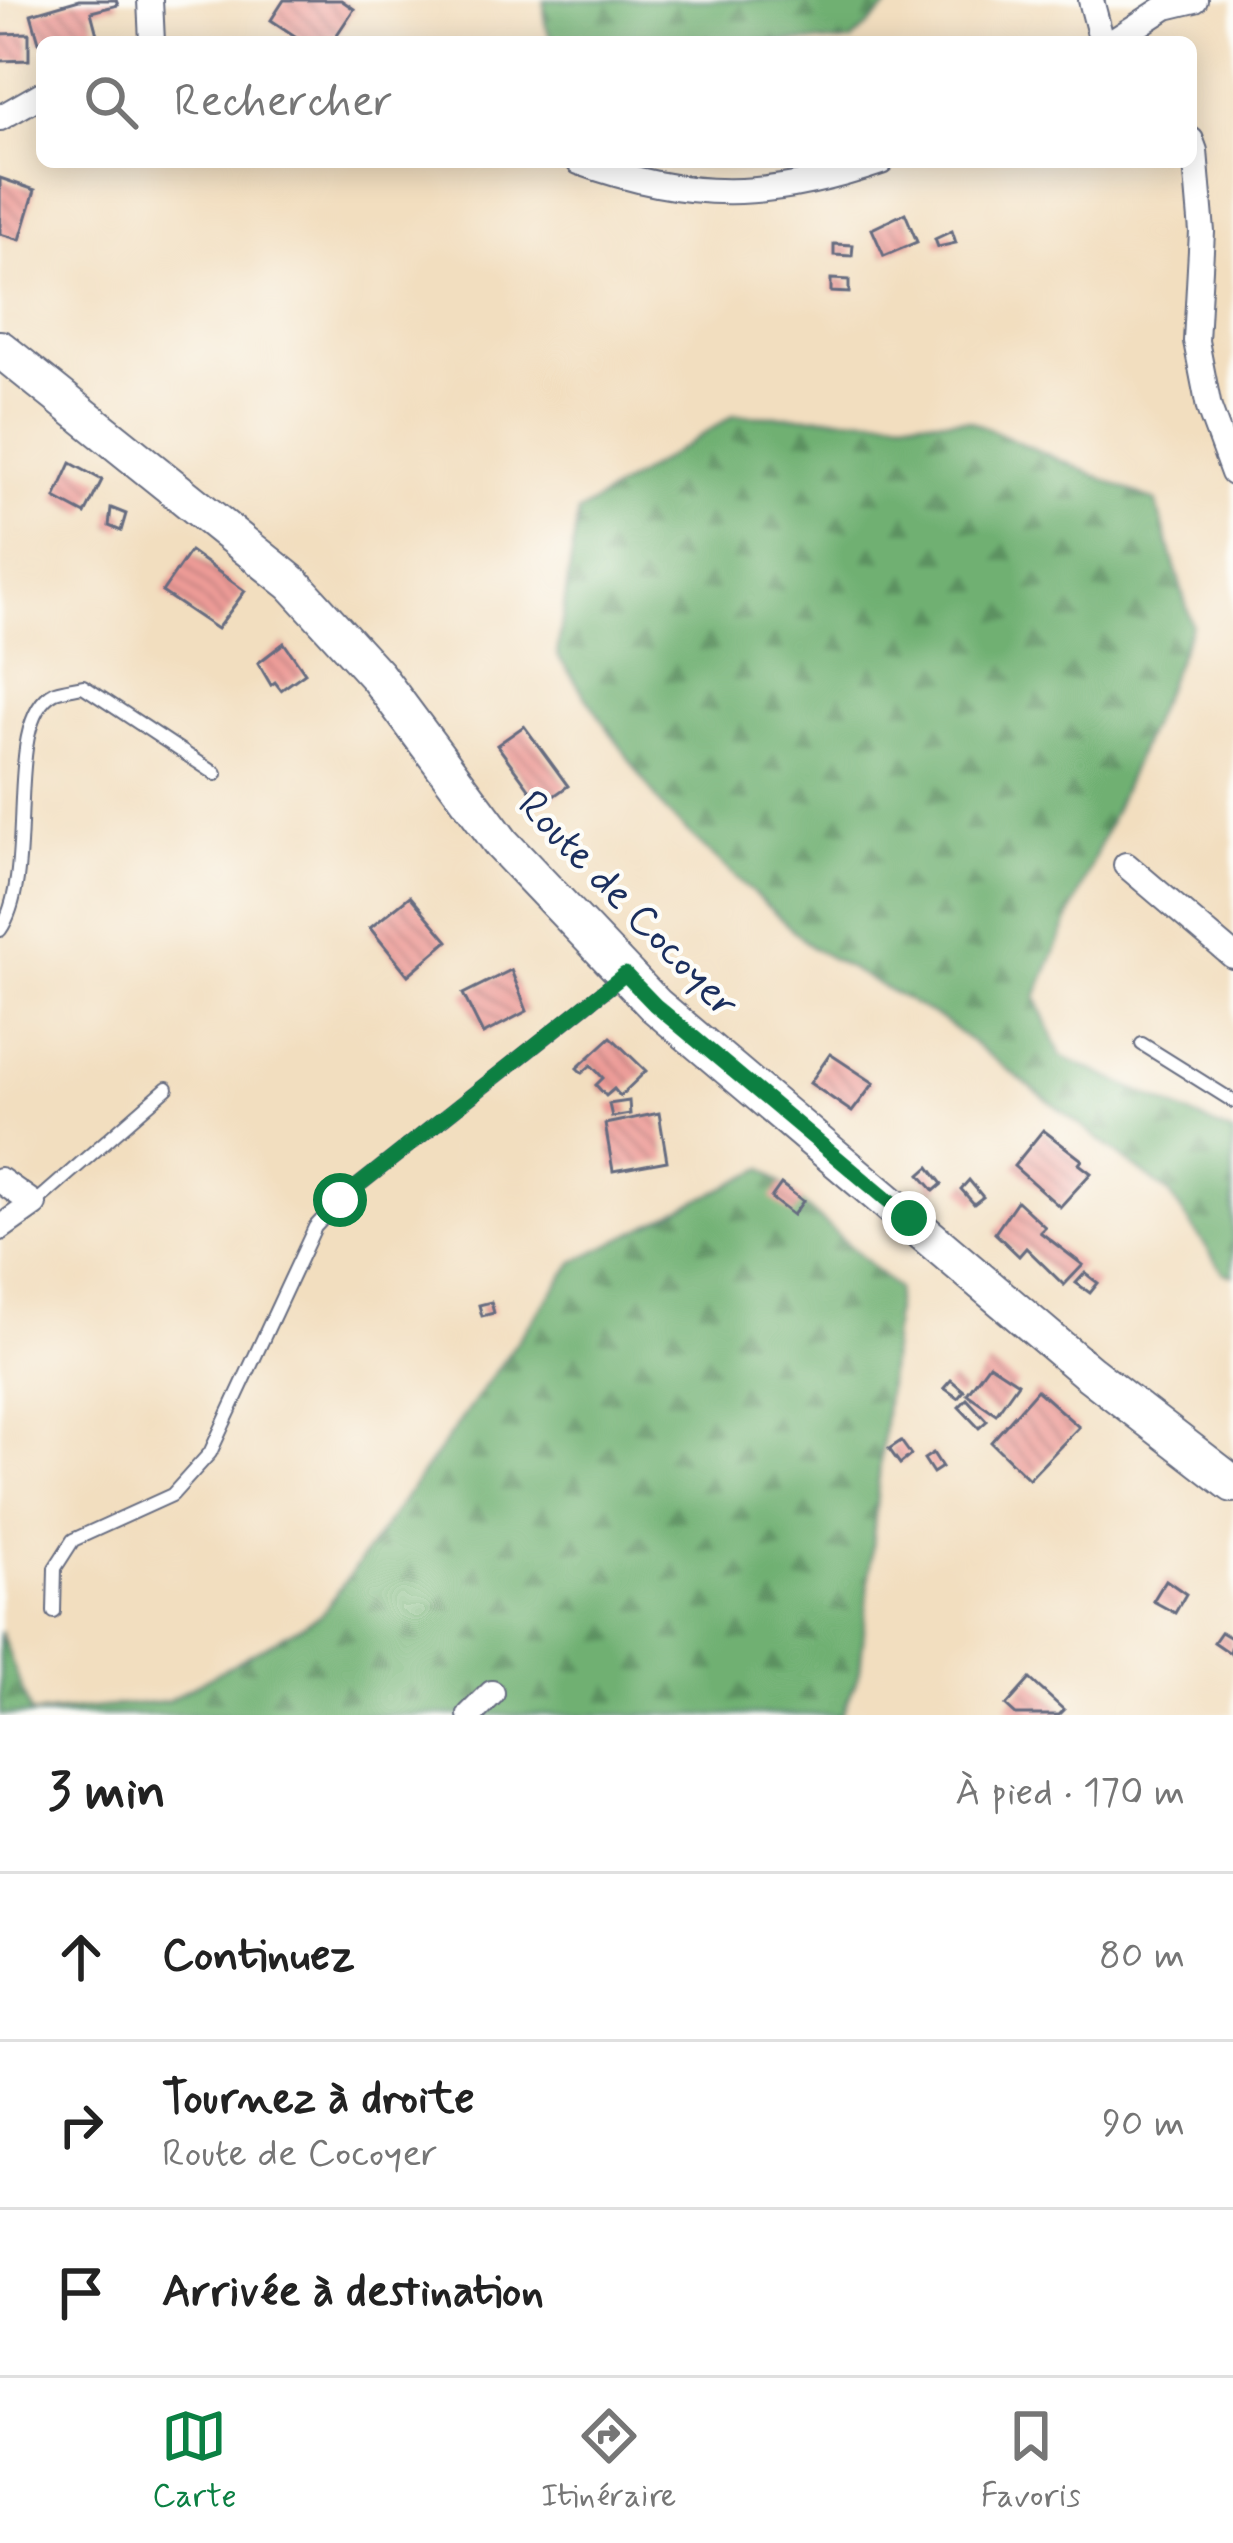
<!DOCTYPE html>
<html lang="fr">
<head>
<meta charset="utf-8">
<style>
  body { margin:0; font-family:Mynerve,sans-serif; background:#f2f2f2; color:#222 }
  .stop { position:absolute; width:36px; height:36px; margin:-27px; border:9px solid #0b8043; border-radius:50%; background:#fff }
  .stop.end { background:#0b8043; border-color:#fff; box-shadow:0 3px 12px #0008 }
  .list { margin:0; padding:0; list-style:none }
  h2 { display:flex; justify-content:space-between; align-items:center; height:156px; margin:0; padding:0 48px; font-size:51px }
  h2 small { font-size:39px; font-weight:400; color:#767676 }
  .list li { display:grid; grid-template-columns:78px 1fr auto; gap:36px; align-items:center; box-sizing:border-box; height:168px; padding:0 48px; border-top:3px solid #e0e0e0 }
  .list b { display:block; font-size:45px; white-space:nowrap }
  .list p { margin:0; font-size:39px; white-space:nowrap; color:#767676 }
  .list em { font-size:39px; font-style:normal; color:#767676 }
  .icon { flex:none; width:66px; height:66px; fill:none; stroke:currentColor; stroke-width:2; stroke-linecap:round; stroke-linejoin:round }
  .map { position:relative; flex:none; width:1233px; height:1715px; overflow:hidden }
  .search { position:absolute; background:#fff; box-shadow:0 6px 30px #0003; left:36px; right:36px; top:36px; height:132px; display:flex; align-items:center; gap:30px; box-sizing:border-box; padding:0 42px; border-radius:18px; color:#767676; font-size:45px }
  .sheet { height:660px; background:#fff }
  nav { display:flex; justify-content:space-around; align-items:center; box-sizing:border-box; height:168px; border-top:3px solid #e0e0e0; background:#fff; font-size:33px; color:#767676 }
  nav a { display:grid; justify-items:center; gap:6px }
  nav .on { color:#0b8043 }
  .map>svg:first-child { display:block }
</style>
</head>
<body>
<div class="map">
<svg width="1233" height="1715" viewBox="0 0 1233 1715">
  <defs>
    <pattern id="forest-firs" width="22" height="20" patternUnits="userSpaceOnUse" patternTransform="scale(3)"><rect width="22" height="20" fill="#70b072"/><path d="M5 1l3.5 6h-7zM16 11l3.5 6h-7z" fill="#5b9061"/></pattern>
    <pattern id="building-back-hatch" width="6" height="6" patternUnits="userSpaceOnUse" patternTransform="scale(3)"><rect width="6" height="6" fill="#ed9b97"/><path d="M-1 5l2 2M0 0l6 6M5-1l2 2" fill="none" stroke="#bf7f7e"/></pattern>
  </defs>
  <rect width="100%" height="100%" fill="#fdfcf7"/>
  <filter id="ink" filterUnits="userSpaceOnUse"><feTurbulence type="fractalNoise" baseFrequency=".00833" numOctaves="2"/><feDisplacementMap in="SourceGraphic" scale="24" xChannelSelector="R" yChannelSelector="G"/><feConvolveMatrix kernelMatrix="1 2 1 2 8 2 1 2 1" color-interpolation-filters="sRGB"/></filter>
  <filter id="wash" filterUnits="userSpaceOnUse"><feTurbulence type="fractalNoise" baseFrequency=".004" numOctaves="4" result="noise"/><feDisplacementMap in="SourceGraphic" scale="48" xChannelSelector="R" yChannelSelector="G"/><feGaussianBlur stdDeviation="2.7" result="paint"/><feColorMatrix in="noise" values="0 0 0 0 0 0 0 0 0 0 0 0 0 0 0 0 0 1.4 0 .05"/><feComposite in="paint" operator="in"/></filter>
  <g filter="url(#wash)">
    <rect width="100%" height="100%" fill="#f2debf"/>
    <g fill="url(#forest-firs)" stroke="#467068" stroke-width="3">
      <path d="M 544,0 L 895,0 L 851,42 L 552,42 L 545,23 Z"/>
      <path d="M 734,415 L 968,420 L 1156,502 L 1192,625 L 1036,997 L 1061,1056 L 1233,1134 L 1233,1275 L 1224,1273 L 1169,1193 L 943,1020 L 811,947 L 666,812 L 557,655 L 578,513 Z"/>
      <path d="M 764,1168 L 897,1289 L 860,1671 L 842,1715 L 0,1715 L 0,1631 L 31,1714 L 167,1701 L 321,1615 L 574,1262 Z"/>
    </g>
    <g id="blocks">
      <g fill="url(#building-back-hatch)">
        <path d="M 79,0 L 116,0 L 118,5 L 91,12 L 99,42 L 39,42 L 31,14 Z"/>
        <path d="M 284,0 L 341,0 L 354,9 L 332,42 L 304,42 L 271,20 Z"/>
        <path d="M 29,33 L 29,60 L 0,61 L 0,34 Z"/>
        <path d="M 0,178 L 35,190 L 20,240 L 0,234 Z"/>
        <path d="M 905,213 L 917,242 L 884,256 L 872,229 Z"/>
        <path d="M 952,231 L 956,243 L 938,247 L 935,239 Z"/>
        <path d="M 834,244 L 853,245 L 852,256 L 834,255 Z"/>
        <path d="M 831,279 L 849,280 L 849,293 L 831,292 Z"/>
        <path d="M 71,463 L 102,480 L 85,514 L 55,498 Z"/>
        <path d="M 111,508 L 126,514 L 121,531 L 109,526 Z"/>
        <path d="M 190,551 L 245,591 L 217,629 L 162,592 Z"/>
        <path d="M 284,643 L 305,673 L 281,690 L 275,682 L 271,685 L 258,663 Z"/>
        <path d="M 524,726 L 568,786 L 541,805 L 497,745 Z"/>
        <path d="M 410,896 L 448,941 L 408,975 L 370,928 Z"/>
        <path d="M 511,970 L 527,1011 L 483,1034 L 463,994 Z"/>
        <path d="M 611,1037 L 646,1071 L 620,1096 L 614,1089 L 606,1096 L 596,1085 L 603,1078 L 591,1065 L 582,1073 L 577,1068 Z"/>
        <path d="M 830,1054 L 874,1083 L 852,1112 L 810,1083 Z"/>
        <path d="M 629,1101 L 630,1114 L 612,1117 L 609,1104 Z"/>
        <path d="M 659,1113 L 667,1161 L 613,1171 L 605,1124 Z"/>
        <path d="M 1043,1130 L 1082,1160 L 1079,1164 L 1091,1173 L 1060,1207 L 1014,1166 Z"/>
        <path d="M 929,1167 L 942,1184 L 934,1191 L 920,1175 Z"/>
        <path d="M 969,1180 L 983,1197 L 974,1204 L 961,1189 Z"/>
        <path d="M 781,1184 L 803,1201 L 793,1215 L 771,1198 Z"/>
        <path d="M 1017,1201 L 1045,1227 L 1040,1232 L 1083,1265 L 1064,1285 L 1026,1248 L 1019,1256 L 995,1233 Z"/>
        <path d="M 1085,1273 L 1098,1283 L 1090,1293 L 1076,1283 Z"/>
        <path d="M 491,1302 L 494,1313 L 482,1316 L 479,1305 Z"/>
        <path d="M 989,1364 L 1018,1383 L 996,1414 L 967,1394 Z"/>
        <path d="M 951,1380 L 964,1391 L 958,1398 L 944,1388 Z"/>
        <path d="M 1037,1390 L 1079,1427 L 1029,1479 L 991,1442 Z"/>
        <path d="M 967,1399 L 987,1421 L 979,1428 L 959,1407 Z"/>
        <path d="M 901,1441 L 911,1455 L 900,1464 L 889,1449 Z"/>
        <path d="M 933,1453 L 942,1467 L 933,1473 L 924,1459 Z"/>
        <path d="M 1166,1580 L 1186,1594 L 1175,1613 L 1153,1601 Z"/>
        <path d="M 1221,1632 L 1233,1639 L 1230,1653 L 1214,1642 Z"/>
        <path d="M 1030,1679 L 1064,1710 L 1059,1715 L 1016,1715 L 1006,1706 Z"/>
      </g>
    </g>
  </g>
  <g filter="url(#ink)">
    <use href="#blocks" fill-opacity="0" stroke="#666c80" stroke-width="3"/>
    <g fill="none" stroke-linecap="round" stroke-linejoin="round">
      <defs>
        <g id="lane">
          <path d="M 0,930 C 40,873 0,720 55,692 C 64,689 74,688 83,686 L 216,774"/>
          <path d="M 1142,1044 L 1233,1101"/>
          <path d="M 34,1204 L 167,1088"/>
          <path d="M 54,1612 L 55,1568 L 73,1540 L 172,1495 L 210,1453 L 315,1227 L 340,1200 L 624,975"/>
        </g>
        <g id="street">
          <path d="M 150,0 L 152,42"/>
          <path d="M 1091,0 L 1102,42"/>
          <path d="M 1112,42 L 1166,7 L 1195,0"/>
          <path d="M 0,118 L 42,94"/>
          <path d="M 1191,140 L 1195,151 L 1202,232 L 1196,341 L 1209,408 L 1233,473"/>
          <path d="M 579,162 C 690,202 769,200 881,162"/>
          <path d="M 1126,865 L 1233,956"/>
          <path d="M 0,1180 L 34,1204 L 0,1228"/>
          <path d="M 470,1715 L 492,1693"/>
        </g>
        <path id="secondary" d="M 0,349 L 293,584 L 377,676 L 502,844 L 655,1005 L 1088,1372 L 1233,1484"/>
      </defs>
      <use href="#lane" stroke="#666c80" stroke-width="16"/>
      <use href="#street" stroke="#666c80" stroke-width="28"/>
      <use href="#secondary" stroke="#666c80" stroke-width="40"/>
      <use href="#lane" stroke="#fff" stroke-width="12"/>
      <use href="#street" stroke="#fff" stroke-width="24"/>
      <use href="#secondary" stroke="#fff" stroke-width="36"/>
    </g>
  </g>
  <g fill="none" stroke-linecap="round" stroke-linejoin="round" filter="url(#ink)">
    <path stroke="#0b8043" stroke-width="15" d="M 340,1200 L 625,974 L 655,1005 L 909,1218"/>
  </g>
  <g text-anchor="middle" stroke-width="9" stroke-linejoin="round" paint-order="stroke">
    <g font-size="42" fill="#1b2f5e" stroke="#fdfcf7">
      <text transform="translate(630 903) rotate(46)" y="15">Route de Cocoyer</text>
    </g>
  </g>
</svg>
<div class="stop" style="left:340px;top:1200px"></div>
<div class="stop end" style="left:909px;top:1218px"></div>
<div class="search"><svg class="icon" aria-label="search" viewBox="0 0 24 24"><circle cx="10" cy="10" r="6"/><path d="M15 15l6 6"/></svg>Rechercher</div>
</div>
<section class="sheet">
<h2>3 min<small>À pied · 170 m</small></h2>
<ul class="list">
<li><svg class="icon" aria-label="ahead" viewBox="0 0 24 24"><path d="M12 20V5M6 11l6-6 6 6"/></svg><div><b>Continuez</b></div><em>80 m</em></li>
<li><svg class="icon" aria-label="right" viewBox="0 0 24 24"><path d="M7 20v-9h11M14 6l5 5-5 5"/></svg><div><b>Tournez à droite</b><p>Route de Cocoyer</p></div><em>90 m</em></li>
<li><svg class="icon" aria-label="arrive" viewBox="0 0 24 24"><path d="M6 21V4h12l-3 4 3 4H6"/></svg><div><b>Arrivée à destination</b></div></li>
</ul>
</section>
<nav>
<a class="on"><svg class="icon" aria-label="map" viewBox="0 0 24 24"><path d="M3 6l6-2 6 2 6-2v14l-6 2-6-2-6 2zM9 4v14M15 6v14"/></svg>Carte</a>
<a><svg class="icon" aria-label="directions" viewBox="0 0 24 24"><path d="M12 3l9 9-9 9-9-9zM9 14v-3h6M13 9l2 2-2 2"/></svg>Itinéraire</a>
<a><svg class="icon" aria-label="saved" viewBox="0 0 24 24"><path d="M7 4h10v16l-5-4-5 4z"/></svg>Favoris</a>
</nav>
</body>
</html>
